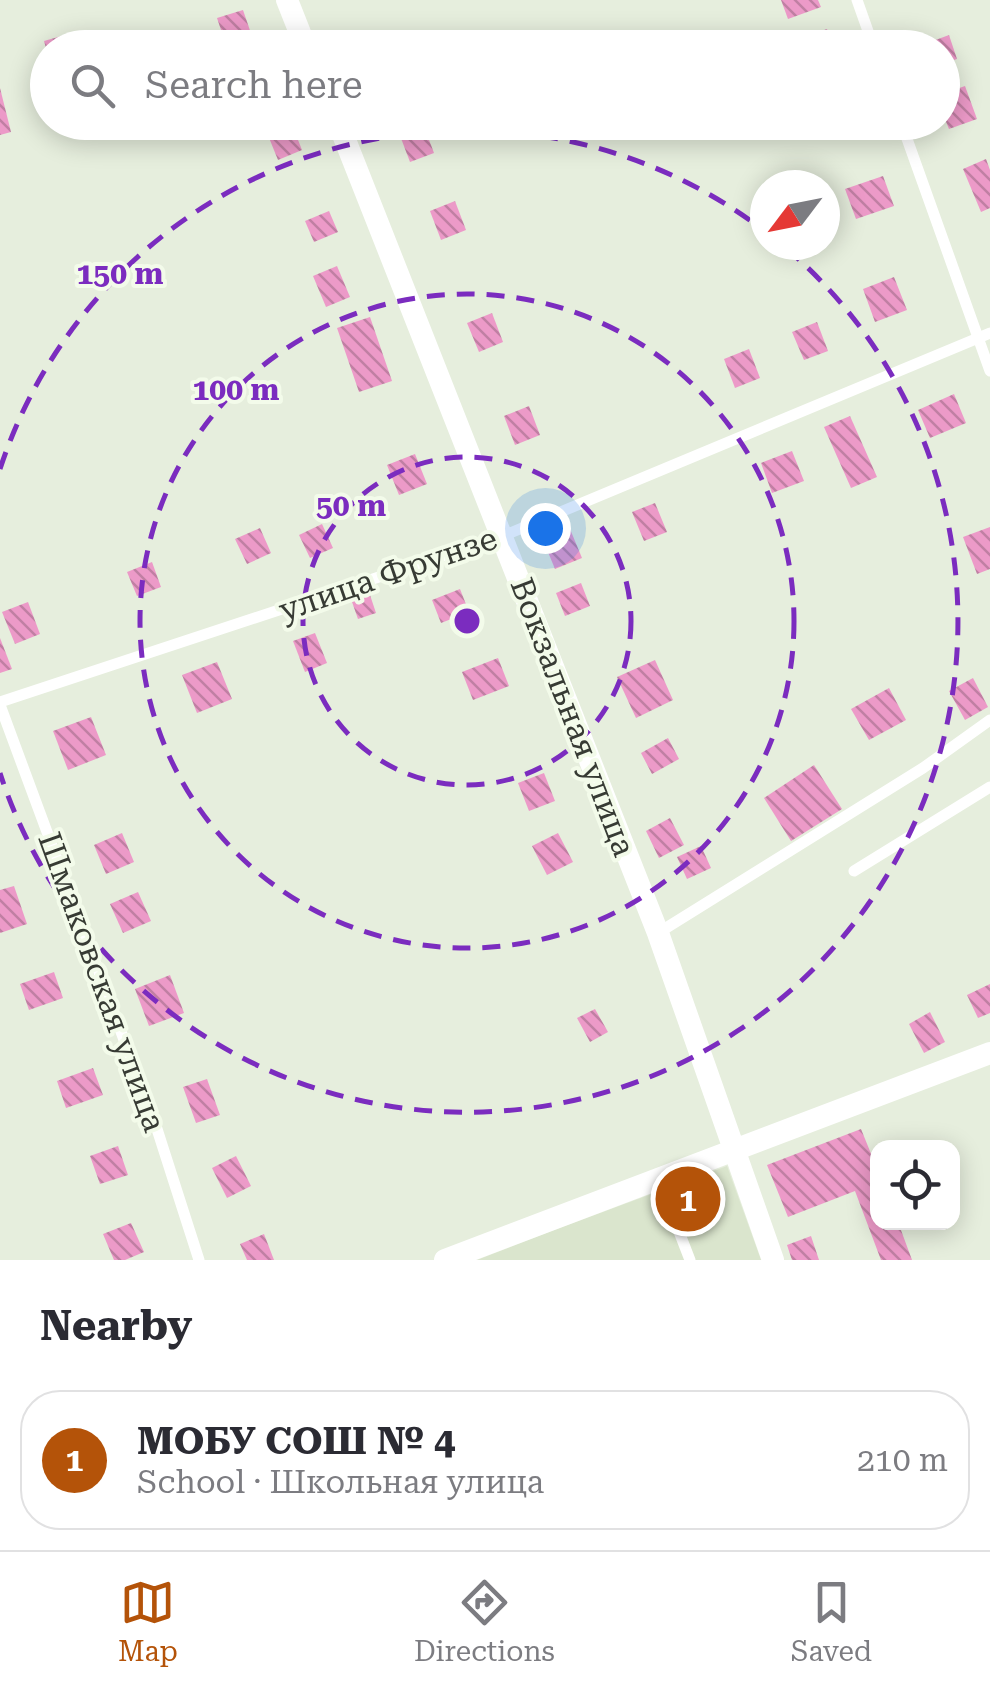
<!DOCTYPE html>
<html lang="en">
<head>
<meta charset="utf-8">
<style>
  body { margin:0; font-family:"Roboto Serif",serif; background:#f7f7f7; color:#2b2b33 }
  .controls { position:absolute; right:30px; bottom:30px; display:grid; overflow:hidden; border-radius:20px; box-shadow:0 5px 25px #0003 }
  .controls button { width:90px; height:90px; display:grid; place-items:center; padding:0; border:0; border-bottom:2px solid #e1e1e2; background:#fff; color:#2b2b33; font:50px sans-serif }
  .compass { position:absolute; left:750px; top:170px; width:90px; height:90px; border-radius:50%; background:#fff; box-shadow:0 5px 25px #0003; rotate:238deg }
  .you { position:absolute; left:545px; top:528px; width:35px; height:35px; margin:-25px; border:8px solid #fff; border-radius:50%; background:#1a73e8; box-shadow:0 0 0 15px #1a73e833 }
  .badge { display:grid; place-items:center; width:65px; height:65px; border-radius:50%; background:#b45309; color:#fff; font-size:32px; font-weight:700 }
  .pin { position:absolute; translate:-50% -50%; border:5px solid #fff; box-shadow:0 2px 10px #0006 }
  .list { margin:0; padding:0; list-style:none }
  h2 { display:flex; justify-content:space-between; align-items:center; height:130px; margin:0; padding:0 40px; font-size:42px }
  h2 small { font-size:32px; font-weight:400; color:#7c7c81 }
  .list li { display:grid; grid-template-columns:65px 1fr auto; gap:30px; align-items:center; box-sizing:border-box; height:140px; margin:0 20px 20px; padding:0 20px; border:2px solid #e1e1e2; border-radius:40px }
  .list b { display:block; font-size:38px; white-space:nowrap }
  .list p { margin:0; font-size:32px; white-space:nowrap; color:#7c7c81 }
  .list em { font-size:32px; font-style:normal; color:#7c7c81 }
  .icon { flex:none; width:55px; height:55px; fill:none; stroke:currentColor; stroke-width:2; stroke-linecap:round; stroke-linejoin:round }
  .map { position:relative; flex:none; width:990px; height:1260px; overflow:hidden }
  .search { position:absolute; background:#fff; box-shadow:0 5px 25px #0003; left:30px; right:30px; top:30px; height:110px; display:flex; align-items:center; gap:25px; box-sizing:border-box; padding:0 35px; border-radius:55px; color:#7c7c81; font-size:38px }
  .sheet { height:290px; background:#fff }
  nav { display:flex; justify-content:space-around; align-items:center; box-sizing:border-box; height:140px; border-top:2px solid #e1e1e2; background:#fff; font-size:28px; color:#7c7c81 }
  nav a { display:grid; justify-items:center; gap:5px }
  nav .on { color:#b45309 }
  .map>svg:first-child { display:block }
</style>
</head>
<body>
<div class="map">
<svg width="990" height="1260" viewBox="0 0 990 1260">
  <defs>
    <pattern id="building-back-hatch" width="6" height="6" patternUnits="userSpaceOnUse" patternTransform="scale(2.5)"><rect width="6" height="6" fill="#ec9ac8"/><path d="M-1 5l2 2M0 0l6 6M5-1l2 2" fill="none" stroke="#c07fa3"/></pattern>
  </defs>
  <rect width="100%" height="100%" fill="#e6eedd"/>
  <path fill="#dae5cd" d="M 727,1166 L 761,1260 L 477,1260 L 549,1232 Z"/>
  <g fill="url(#building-back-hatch)">
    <path d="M 781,0 L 818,0 L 821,7 L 788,19 Z"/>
    <path d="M 243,10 L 256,48 L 227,48 L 217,18 Z"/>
    <path d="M 827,29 L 834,48 L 793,48 L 791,42 Z"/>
    <path d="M 72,33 L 75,48 L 46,48 L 44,41 Z"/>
    <path d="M 949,35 L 957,59 L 942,64 L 942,48 L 914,48 Z"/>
    <path d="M 965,86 L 977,119 L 949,129 L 942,112 L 942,94 Z"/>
    <path d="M 0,88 L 11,132 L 0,135 Z"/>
    <path d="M 279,122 L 291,122 L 302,150 L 278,160 L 265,128 Z"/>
    <path d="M 423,124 L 434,153 L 410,162 L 399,133 Z"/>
    <path d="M 986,159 L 990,170 L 990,208 L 981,212 L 963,169 Z"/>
    <path d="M 883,176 L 894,206 L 856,219 L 845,189 Z"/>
    <path d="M 455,201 L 466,230 L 441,240 L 430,211 Z"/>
    <path d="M 329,211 L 338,232 L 314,242 L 305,221 Z"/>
    <path d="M 337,266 L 350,297 L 326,307 L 313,276 Z"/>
    <path d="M 894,277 L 907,310 L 875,322 L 863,289 Z"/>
    <path d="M 492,313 L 503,342 L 479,352 L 467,323 Z"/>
    <path d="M 370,317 L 392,381 L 359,392 L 337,328 Z"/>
    <path d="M 817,322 L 828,351 L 804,360 L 792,332 Z"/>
    <path d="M 749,349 L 760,378 L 735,388 L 724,359 Z"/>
    <path d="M 954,394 L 966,423 L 930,438 L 918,410 Z"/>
    <path d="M 529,406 L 540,435 L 515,445 L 504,416 Z"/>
    <path d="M 850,416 L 877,477 L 851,488 L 824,427 Z"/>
    <path d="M 792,451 L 804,481 L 772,493 L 761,463 Z"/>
    <path d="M 415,454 L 427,484 L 399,495 L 387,465 Z"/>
    <path d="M 655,503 L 667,532 L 644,541 L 632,512 Z"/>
    <path d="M 322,524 L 333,548 L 310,558 L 299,535 Z"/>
    <path d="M 990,527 L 990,569 L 977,574 L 963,537 Z"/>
    <path d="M 260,528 L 271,553 L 247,564 L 235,539 Z"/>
    <path d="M 570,529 L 582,558 L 555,569 L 543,540 Z"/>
    <path d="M 152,562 L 161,587 L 137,596 L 127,572 Z"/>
    <path d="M 581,583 L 590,606 L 565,616 L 556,593 Z"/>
    <path d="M 460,589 L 469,612 L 441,623 L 432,600 Z"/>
    <path d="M 369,592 L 376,613 L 358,619 L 351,599 Z"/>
    <path d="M 28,602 L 40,634 L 15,644 L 2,612 Z"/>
    <path d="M 315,633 L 327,663 L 305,672 L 293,641 Z"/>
    <path d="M 0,638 L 12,669 L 0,673 Z"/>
    <path d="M 498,658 L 509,686 L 473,700 L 462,672 Z"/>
    <path d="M 655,660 L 673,700 L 636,718 L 617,677 Z"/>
    <path d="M 217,662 L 232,699 L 197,713 L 182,675 Z"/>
    <path d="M 973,678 L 988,707 L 965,720 L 949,691 Z"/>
    <path d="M 889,688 L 906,720 L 869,740 L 851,709 Z"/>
    <path d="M 91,717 L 106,755 L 68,770 L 53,731 Z"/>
    <path d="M 668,738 L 679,759 L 652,774 L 641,753 Z"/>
    <path d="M 814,765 L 842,809 L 791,841 L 764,798 Z"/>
    <path d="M 544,773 L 555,801 L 529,811 L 518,783 Z"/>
    <path d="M 670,818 L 684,845 L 659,858 L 646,831 Z"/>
    <path d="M 122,833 L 134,862 L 106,874 L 94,845 Z"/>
    <path d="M 558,833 L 573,862 L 547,875 L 532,846 Z"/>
    <path d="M 701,846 L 711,868 L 687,879 L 677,857 Z"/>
    <path d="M 14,886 L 27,924 L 0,933 L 0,890 Z"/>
    <path d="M 138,892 L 151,921 L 123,933 L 110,904 Z"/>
    <path d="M 54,972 L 63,998 L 29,1010 L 20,984 Z"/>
    <path d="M 170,975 L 184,1013 L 149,1026 L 135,989 Z"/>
    <path d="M 990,984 L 990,1013 L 978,1018 L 967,995 Z"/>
    <path d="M 595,1009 L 608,1032 L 590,1042 L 577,1018 Z"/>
    <path d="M 930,1012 L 945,1042 L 924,1053 L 909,1024 Z"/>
    <path d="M 93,1068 L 103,1095 L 66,1108 L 57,1081 Z"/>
    <path d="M 207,1079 L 220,1115 L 196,1123 L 183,1087 Z"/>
    <path d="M 861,1129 L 878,1171 L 878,1222 L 898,1222 L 912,1260 L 881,1260 L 855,1191 L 788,1217 L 767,1165 Z"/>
    <path d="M 118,1146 L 128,1175 L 100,1184 L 90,1156 Z"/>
    <path d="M 236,1156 L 251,1186 L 227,1198 L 212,1168 Z"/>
    <path d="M 131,1223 L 144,1252 L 125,1260 L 114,1260 L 103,1234 Z"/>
    <path d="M 264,1234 L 274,1260 L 247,1260 L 240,1244 Z"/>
    <path d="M 811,1236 L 819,1260 L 792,1260 L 787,1245 Z"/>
  </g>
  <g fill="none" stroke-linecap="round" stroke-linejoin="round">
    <g stroke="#fff" stroke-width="11">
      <path d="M 857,0 L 874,48"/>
      <path d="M 901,122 L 990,371"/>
      <path d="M 0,702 L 503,536 L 990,333"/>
      <path d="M 0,705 L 157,1129 L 199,1260"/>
      <path d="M 854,871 L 990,787"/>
      <path d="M 658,933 L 923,768 L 990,720"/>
      <path d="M 659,1180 L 690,1260"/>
    </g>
    <g stroke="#fff" stroke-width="22">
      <path d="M 287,0 L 306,48"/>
      <path d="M 338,122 L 658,933 L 773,1260"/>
      <path d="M 445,1260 L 990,1053"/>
    </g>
  </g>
  <g fill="none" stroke="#7b2cbf" stroke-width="5" stroke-dasharray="18 12">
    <circle cx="467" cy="621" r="164"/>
    <circle cx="467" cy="621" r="327"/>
    <path d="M0 469A491 491 0 0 1 762 229M786 248A491 491 0 1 1 0 773"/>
  </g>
  <g text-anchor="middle" stroke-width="8" stroke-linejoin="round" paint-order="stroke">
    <g font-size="32" fill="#373b34" stroke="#f3fbea">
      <text transform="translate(388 574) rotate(-19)" y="11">улица Фрунзе</text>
      <text transform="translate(573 717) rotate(69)" y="11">Вокзальная улица</text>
      <text transform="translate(102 982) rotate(70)" y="11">Шмаковская улица</text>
    </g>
  </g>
  <circle cx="467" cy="621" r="15" fill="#7b2cbf" stroke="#f3fbea" stroke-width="5"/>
  <g font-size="30" text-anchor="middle" font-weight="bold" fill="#7b2cbf" stroke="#f3fbea" stroke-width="8" stroke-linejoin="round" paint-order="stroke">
    <text x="120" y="284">150 m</text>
    <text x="236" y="400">100 m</text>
    <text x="351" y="516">50 m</text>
  </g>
</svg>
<div class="controls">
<button><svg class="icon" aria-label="locate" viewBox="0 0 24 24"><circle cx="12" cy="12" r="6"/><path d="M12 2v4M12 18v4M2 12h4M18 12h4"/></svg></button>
</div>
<svg class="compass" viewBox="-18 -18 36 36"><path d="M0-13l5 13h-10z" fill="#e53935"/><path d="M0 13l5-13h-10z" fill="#7c7c81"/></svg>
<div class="you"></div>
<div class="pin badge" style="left:688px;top:1199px">1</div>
<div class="search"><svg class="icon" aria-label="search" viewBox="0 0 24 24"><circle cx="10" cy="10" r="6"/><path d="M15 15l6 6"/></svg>Search here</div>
</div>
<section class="sheet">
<h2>Nearby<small></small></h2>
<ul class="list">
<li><span class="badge">1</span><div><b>МОБУ СОШ № 4</b><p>School · Школьная улица</p></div><em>210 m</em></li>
</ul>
</section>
<nav>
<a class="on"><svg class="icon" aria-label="map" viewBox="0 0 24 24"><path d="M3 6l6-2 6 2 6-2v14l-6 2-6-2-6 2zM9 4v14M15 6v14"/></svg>Map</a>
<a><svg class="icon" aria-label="directions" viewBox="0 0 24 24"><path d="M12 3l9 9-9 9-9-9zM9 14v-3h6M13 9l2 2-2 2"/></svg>Directions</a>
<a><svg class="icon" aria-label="saved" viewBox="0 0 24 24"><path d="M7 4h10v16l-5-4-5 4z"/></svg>Saved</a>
</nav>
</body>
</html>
